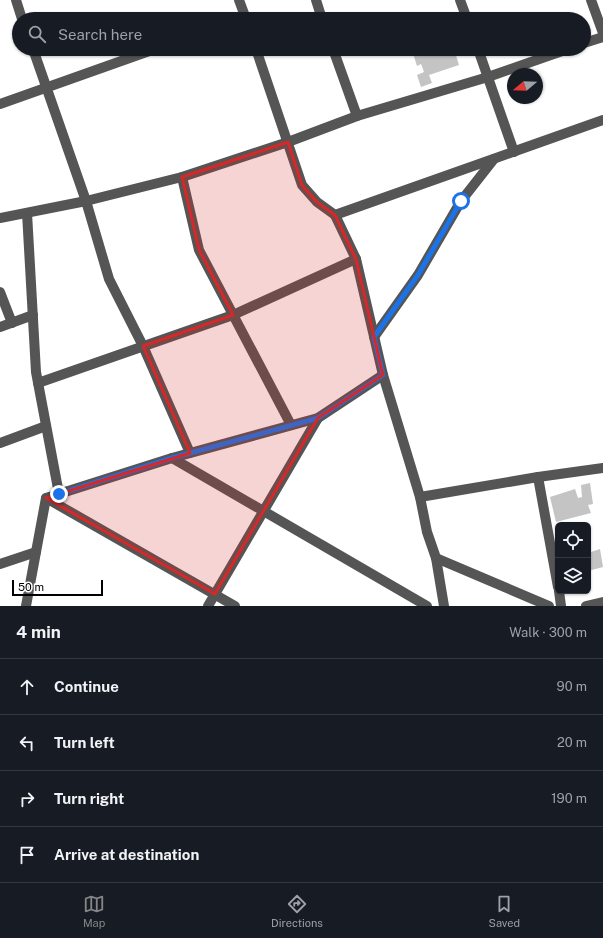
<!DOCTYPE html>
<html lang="en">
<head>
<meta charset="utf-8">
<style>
  body { margin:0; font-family:"Public Sans",sans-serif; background:#20242c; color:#f1f3f6 }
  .controls { position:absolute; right:12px; bottom:12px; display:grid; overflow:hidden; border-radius:6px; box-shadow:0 1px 3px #0004 }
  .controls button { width:36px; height:36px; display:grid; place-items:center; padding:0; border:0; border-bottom:1px solid #363941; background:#171b24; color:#f1f3f6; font:20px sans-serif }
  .compass { position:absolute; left:507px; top:68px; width:36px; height:36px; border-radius:50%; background:#171b24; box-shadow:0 1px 3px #0004; rotate:251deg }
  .scale { position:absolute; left:12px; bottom:10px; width:91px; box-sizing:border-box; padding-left:4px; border:2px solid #000; border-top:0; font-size:11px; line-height:14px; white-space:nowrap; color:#000; -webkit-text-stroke:3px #fff; paint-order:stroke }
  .stop { position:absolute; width:12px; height:12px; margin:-9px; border:3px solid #1a73e8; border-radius:50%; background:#fff }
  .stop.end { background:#1a73e8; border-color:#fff; box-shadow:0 1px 4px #0008 }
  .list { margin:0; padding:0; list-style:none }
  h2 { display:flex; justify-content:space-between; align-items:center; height:52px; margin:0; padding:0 16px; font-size:17px }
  h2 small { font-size:13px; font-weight:400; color:#9ea1a6 }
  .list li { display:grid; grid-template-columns:26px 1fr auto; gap:12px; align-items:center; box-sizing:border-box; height:56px; padding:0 16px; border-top:1px solid #363941 }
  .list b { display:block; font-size:15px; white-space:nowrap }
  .list em { font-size:13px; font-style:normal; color:#9ea1a6 }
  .icon { flex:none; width:22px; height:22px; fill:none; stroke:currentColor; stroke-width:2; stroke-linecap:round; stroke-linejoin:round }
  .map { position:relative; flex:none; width:603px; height:606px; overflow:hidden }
  .search { position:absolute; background:#171b24; box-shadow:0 1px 3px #0004; left:12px; right:12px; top:12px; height:44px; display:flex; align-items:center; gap:10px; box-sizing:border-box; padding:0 14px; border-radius:22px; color:#9ea1a6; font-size:15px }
  .sheet { height:276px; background:#171b24 }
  nav { display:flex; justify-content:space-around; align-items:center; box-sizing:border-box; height:56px; border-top:1px solid #363941; background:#171b24; font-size:11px; color:#9ea1a6 }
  nav a { display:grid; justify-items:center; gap:2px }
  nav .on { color:#858687 }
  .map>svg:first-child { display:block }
</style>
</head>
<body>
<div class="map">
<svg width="603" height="606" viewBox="0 0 603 606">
  <rect width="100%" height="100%" fill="#fff"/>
  <g fill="#c4c4c4">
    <path d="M 413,49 L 454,49 L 459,65 L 429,75 L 432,83 L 421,87 L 417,75 L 424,72 L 421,64 L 417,66 L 412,50 Z"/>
    <path d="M 590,483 L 593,504 L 588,505 L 591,513 L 556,522 L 550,497 L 575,489 L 578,498 L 582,497 L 581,485 Z"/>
    <path d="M 600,549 L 603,567 L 588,571 L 588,553 Z"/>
  </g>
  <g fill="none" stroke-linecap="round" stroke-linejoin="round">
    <g stroke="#555" stroke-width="10">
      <path d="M 16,0 L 22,19"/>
      <path d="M 239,0 L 246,19"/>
      <path d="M 316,0 L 322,19"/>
      <path d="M 460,0 L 467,19"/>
      <path d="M 591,0 L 603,33"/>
      <path d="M 584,43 L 603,37"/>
      <path d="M 33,49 L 86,201 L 109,279 L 143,346 L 190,453"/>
      <path d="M 256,49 L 302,185 L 317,202 L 335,215 L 356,259 L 383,375 L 420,497 L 427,532 L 436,558 L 444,606"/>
      <path d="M 333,49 L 357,116"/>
      <path d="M 478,49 L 514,152"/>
      <path d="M 0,104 L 155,49"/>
      <path d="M 182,177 L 199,250 L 291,425"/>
      <path d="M 27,213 L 36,372 L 59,494"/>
      <path d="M 335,215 L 603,120"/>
      <path d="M 0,218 L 86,201 L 182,177 L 288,142 L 357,116 L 488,77 L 568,49"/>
      <path d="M 0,292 L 12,323"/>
      <path d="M 0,327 L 33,315"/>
      <path d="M 374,337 L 418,275 L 461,201 L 494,159"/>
      <path d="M 38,383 L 233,315 L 356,259"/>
      <path d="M 0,443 L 46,426"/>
      <path d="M 172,458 L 427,606"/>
      <path d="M 538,477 L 558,587"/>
      <path d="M 420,497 L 538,477 L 603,468"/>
      <path d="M 46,498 L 235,606"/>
      <path d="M 436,558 L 549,606"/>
      <path d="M 0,564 L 36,552"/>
      <path d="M 559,591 L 561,606"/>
      <path d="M 26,606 L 46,498 L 172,458 L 318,418 L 383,375"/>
      <path d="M 208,606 L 318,418"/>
      <path d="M 586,606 L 603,602"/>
    </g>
  </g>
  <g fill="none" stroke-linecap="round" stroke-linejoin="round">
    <path stroke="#1a73e8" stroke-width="5" d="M 59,494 L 172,458 L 318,418 L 383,375 L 374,337 L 418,275 L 461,201"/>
  </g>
  <path fill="#d62828" fill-opacity="0.2" stroke="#d62828" stroke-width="3" stroke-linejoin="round" d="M 288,142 L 302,185 L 317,202 L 335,215 L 356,259 L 383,375 L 318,418 L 215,594 L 46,498 L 190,453 L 143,346 L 233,315 L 199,250 L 182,177 Z"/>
</svg>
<div class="controls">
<button><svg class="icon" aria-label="locate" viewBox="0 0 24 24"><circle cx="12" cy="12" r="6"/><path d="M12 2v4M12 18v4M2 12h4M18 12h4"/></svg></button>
<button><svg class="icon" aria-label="layers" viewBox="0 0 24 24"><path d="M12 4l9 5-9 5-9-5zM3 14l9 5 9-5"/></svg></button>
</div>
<svg class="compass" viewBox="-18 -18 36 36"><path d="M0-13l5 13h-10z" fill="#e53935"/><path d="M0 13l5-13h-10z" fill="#9ea1a6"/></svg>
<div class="scale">50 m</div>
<div class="stop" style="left:461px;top:201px"></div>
<div class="stop end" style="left:59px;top:494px"></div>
<div class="search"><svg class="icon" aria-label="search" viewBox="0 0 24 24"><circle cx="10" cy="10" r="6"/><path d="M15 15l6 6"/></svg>Search here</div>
</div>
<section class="sheet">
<h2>4 min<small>Walk · 300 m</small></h2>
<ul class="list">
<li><svg class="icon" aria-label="ahead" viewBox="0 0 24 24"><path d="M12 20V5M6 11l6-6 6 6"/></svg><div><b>Continue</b></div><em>90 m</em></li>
<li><svg class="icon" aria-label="left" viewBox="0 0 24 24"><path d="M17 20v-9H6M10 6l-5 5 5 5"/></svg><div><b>Turn left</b></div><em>20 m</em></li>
<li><svg class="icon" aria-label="right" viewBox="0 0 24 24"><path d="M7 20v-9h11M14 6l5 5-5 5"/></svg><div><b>Turn right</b></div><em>190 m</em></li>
<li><svg class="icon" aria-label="arrive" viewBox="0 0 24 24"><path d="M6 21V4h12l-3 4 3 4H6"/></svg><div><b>Arrive at destination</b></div></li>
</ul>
</section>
<nav>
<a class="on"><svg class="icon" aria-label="map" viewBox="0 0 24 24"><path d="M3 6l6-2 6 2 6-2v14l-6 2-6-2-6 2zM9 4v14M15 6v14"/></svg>Map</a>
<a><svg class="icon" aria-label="directions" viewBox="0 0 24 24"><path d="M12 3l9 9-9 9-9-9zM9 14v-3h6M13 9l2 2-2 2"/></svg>Directions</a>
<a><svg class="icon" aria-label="saved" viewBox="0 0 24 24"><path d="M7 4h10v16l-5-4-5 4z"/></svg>Saved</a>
</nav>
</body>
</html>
